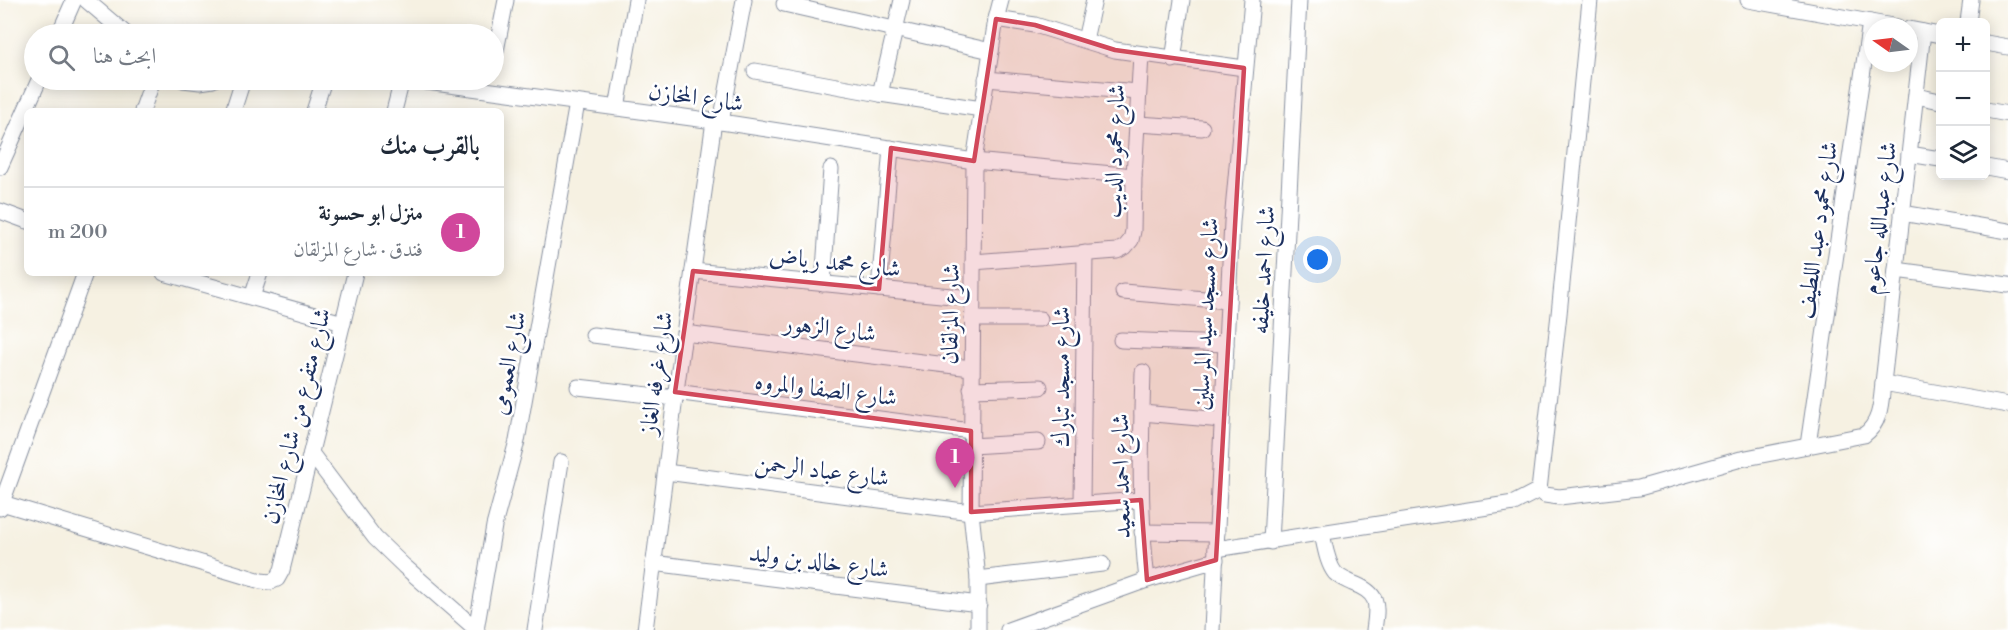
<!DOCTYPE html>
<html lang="ar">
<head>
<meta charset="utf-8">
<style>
  body { margin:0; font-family:"Libre Bodoni",Amiri,serif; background:#f2f2f3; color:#1f2937; direction:rtl }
  .controls { position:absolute; right:18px; top:18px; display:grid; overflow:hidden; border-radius:9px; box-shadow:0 3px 15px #0003 }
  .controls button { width:54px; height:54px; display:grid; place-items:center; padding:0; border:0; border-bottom:2px solid #e0e1e3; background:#fff; color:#1f2937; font:30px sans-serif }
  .compass { position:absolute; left:1864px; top:18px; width:54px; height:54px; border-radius:50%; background:#fff; box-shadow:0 3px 15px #0003; rotate:284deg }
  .you { position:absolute; left:1318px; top:260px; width:21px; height:21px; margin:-15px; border:4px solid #fff; border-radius:50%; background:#1a73e8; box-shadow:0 0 0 9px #1a73e833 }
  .badge { display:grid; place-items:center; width:39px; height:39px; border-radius:50%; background:#d93025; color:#fff; font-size:20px; font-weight:700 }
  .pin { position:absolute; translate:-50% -50px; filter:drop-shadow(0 2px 3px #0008) }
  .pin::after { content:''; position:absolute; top:32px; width:21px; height:18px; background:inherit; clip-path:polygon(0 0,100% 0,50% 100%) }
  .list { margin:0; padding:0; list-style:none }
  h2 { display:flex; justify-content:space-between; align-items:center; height:78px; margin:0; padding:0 24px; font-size:26px }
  h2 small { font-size:20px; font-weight:400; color:#747a83 }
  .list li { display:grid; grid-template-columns:39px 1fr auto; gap:18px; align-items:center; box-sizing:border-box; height:90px; padding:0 24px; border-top:2px solid #e0e1e3 }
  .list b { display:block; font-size:22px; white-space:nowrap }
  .list p { margin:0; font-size:20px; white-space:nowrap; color:#747a83 }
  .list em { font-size:20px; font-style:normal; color:#747a83 }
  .icon { flex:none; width:33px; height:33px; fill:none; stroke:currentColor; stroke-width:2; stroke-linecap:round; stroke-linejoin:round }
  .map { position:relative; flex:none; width:2008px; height:630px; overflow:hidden; direction:ltr }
  .search { position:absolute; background:#fff; box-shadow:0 3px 15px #0003; left:24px; top:24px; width:480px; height:66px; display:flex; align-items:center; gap:15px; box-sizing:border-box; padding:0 21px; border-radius:33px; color:#747a83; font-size:22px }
  .panel { position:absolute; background:#fff; box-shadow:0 3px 15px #0003; left:24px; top:108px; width:480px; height:168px; border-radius:9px; direction:rtl }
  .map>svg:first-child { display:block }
</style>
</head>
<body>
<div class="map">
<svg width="2008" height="630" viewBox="0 0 2008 630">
  <rect width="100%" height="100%" fill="#fff"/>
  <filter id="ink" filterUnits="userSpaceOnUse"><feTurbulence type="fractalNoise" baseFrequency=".0167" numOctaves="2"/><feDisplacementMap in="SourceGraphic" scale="12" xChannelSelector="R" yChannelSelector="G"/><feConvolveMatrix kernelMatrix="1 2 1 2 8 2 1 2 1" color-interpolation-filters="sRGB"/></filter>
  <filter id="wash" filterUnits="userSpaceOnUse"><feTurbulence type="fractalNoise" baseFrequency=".008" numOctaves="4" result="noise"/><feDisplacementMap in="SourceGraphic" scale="24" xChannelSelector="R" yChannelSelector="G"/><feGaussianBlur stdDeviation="1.35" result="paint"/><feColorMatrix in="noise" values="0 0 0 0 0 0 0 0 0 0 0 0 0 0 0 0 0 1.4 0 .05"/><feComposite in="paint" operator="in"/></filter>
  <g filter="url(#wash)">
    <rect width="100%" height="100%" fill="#f6f1e2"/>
  </g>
  <g filter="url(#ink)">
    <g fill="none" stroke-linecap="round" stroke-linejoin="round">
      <defs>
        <g id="minor">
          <path d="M 86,0 L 126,34"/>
          <path d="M 1590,0 L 1559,314 L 1539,490 L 1545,495 L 1559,497 L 1639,488 L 1741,459 L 1864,435 C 1881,423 1881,402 1883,383 L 1923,32"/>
          <path d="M 1748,0 L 1898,27"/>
          <path d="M 784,4 L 991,51"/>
          <path d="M 996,19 L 1035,25 L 1115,50 L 1244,68"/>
          <path d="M 1968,22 L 1971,0"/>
          <path d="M 1909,29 L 1940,35"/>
          <path d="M 59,34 L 74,0"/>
          <path d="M 1085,40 L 1094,0"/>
          <path d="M 1986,43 L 2008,47"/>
          <path d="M 1173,60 L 1182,0"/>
          <path d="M 494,61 L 506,0"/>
          <path d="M 755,71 L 880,94 L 982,109"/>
          <path d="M 986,79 L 1138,92"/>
          <path d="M 183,80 L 200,82 L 213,80"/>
          <path d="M 412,80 L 721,122 L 974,161 L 1134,176"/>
          <path d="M 880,94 L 902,0"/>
          <path d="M 1916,96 L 1940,101"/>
          <path d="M 617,108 L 636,0"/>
          <path d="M 1986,110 L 2008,114"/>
          <path d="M 142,111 L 153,80"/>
          <path d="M 233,111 L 243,80"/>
          <path d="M 314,111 L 324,80"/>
          <path d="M 394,111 L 402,80"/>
          <path d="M 721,122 L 744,0"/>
          <path d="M 1137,124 L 1202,128"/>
          <path d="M 1909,154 L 1940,159"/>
          <path d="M 0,167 L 39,80"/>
          <path d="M 1986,167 L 2008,171"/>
          <path d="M 0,211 L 27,221"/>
          <path d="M 1902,213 L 2008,231"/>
          <path d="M 973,262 L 1117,251 L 1125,247 L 1131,240 L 1133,231 L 1134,176 L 1141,55"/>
          <path d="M 1896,270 L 2008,285"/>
          <path d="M 693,271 L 972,298"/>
          <path d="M 164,273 L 343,323"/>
          <path d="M 823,284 L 831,169"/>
          <path d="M 879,289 L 891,148"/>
          <path d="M 1123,292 L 1228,301"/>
          <path d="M 252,297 L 260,273"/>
          <path d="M 972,319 L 1040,319"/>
          <path d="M 684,333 L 971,368"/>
          <path d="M 593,335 L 682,346"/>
          <path d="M 1121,340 L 1226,344"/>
          <path d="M 1143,372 C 1141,442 1139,511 1147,580"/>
          <path d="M 1883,383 L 2008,405"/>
          <path d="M 578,387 L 675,398"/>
          <path d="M 971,389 L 1040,387"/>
          <path d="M 675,392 L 971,431"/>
          <path d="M 1142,413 L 1222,420"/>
          <path d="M 1808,445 L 1870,22"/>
          <path d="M 971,446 L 1038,442"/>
          <path d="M 311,453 L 375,538 L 404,566 L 477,630"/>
          <path d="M 666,472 L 971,512 L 1141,500"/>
          <path d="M 2,503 L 261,581 L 270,582 L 277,579 L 282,570 L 355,273"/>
          <path d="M 1082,503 L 1085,253"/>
          <path d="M 0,508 L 85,273"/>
          <path d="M 1142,532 L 1217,533"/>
          <path d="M 1322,534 C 1325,546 1327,563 1335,573 C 1340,578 1346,580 1352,583 C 1379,593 1378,603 1374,630"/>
          <path d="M 1271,542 L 1299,0"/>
          <path d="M 1216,549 L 1514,503 L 1539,490"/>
          <path d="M 653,563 L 979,604"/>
          <path d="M 978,579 L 1102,564"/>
          <path d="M 476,630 L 494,526 L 517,441 L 577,103"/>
          <path d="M 535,630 L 561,462"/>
          <path d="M 645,630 L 675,398 L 714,121"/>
          <path d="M 978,630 L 978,579 L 971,512 L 974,161 L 996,19 L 1001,0"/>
          <path d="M 1008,630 L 1147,580 L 1216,560"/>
          <path d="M 1212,630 L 1232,222 L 1252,0"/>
        </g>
      </defs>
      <use href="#minor" stroke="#8890a0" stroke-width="17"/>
      <use href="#minor" stroke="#fff" stroke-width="15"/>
    </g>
  </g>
  <path fill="#d1495b" fill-opacity="0.2" stroke="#d1495b" stroke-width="4.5" stroke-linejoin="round" d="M 996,19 L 1035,25 L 1115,50 L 1244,68 L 1216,560 L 1147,580 L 1141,500 L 971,512 L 971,431 L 675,392 L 693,271 L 879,289 L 891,148 L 974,161 Z"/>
  <g text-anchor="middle" stroke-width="5" stroke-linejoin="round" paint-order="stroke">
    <g font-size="24" fill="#1b2f5e" stroke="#fff">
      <text transform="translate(696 97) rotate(8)" y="8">شارع المخازن</text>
      <text transform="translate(1114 151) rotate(-88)" y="8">شارع محمود الديب</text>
      <text transform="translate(1879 218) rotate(-83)" y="8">شارع عبدالله جاعوم</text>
      <text transform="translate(1817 230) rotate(-82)" y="8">شارع محمود عبد اللطيف</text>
      <text transform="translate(835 262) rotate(6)" y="8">شارع محمد رياض</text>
      <text transform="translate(1263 270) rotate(-87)" y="8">شارع احمد خليفه</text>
      <text transform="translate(950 314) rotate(-89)" y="8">شارع المزلقان</text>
      <text transform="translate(1205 314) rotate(-87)" y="8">شارع مسجد سيد المرسلين</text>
      <text transform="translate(830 328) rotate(7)" y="8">شارع الزهور</text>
      <text transform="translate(508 363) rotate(-79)" y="8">شارع العمومى</text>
      <text transform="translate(656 373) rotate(-82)" y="8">شارع غرفه الغاز</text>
      <text transform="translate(1061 377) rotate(-90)" y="8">شارع مسجد تبارك</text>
      <text transform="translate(826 389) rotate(7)" y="8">شارع الصفا والمروه</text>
      <text transform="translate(296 416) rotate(-76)" y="8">شارع متفرع من شارع المخازن</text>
      <text transform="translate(822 470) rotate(7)" y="8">شارع عباد الرحمن</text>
      <text transform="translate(1121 476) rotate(-91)" y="8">شارع احمد سعيد</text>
      <text transform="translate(819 561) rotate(7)" y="8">شارع خالد بن وليد</text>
    </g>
  </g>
</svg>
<div class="controls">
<button>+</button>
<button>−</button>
<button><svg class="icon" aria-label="layers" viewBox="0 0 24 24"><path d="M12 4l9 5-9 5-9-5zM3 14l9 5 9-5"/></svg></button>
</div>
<svg class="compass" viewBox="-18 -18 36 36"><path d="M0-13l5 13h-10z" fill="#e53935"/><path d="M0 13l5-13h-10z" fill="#747a83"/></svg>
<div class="you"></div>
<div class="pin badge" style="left:955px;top:488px;background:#d1479c">1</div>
<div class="search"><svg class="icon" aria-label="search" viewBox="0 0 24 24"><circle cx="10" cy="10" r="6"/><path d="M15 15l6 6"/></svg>ابحث هنا</div>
<section class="panel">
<h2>بالقرب منك<small></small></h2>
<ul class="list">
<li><span class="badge" style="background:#d1479c">1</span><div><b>منزل ابو حسونة</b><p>فندق · شارع المزلقان</p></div><em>200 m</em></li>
</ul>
</section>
</div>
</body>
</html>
